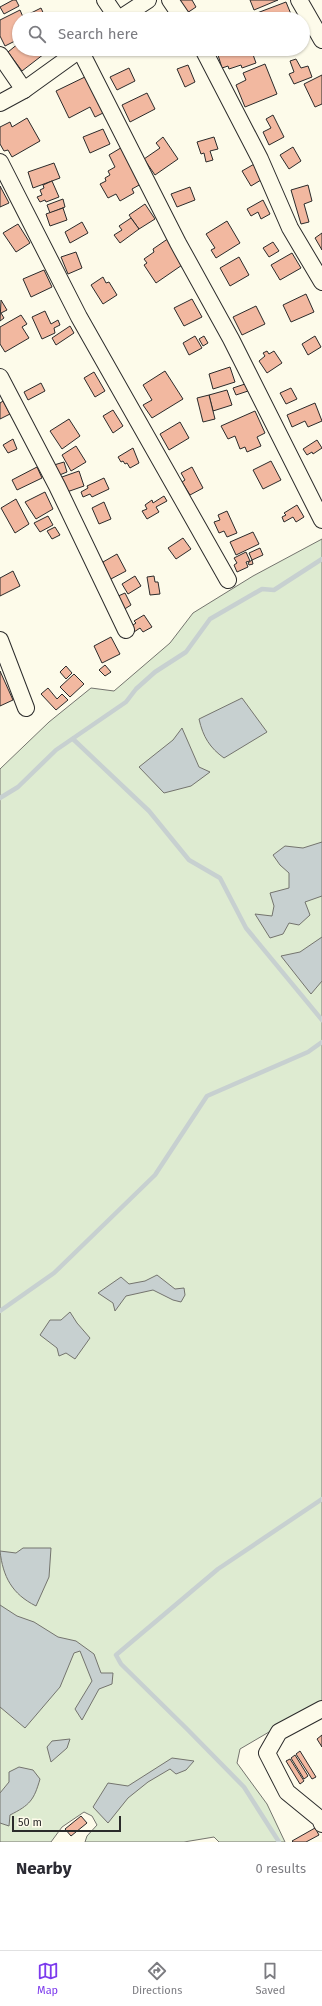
<!DOCTYPE html>
<html lang="en">
<head>
<meta charset="utf-8">
<style>
  body { margin:0; font-family:"Fira Sans",sans-serif; background:#f2f2f3; color:#2b2b33 }
  .scale { position:absolute; left:12px; bottom:10px; width:109px; box-sizing:border-box; padding-left:4px; border:2px solid #2b2b2b; border-top:0; font-size:11px; line-height:14px; white-space:nowrap; color:#2b2b2b; -webkit-text-stroke:3px #fdfbea; paint-order:stroke }
  .list { margin:0; padding:0; list-style:none }
  h2 { display:flex; justify-content:space-between; align-items:center; height:52px; margin:0; padding:0 16px; font-size:17px }
  h2 small { font-size:13px; font-weight:400; color:#7c7c81 }
  .icon { flex:none; width:22px; height:22px; fill:none; stroke:currentColor; stroke-width:2; stroke-linecap:round; stroke-linejoin:round }
  .map { position:relative; flex:none; width:322px; height:1842px; overflow:hidden }
  .search { position:absolute; background:#fff; box-shadow:0 1px 3px #0004; left:12px; right:12px; top:12px; height:44px; display:flex; align-items:center; gap:10px; box-sizing:border-box; padding:0 14px; border-radius:22px; color:#7c7c81; font-size:15px }
  .sheet { height:108px; background:#fff }
  nav { display:flex; justify-content:space-around; align-items:center; box-sizing:border-box; height:56px; border-top:1px solid #e1e1e2; background:#fff; font-size:11px; color:#7c7c81 }
  nav a { display:grid; justify-items:center; gap:2px }
  nav .on { color:#7c3aed }
  .map>svg:first-child { display:block }
</style>
</head>
<body>
<div class="map">
<svg width="322" height="1842" viewBox="0 0 322 1842">
  <rect width="100%" height="100%" fill="#fdfbea"/>
  <path fill="#deebd1" stroke="#74746e" d="M 322,539 L 322,1701 L 240,1749 L 237,1763 L 267,1804 L 285,1842 L 219,1842 L 214,1837 L 184,1842 L 85,1842 L 87,1836 L 97,1825 L 92,1816 L 84,1812 L 62,1827 L 51,1842 L 0,1842 L 0,769 L 49,722 L 91,688 L 114,691 L 170,643 L 193,613 L 253,576 Z"/>
  <g fill="#c7d0d0" stroke="#74746e">
    <path d="M 242,698 L 267,732 L 224,758 C 210,748 203,737 199,719 Z"/>
    <path d="M 182,728 L 199,767 L 210,772 L 191,786 L 164,793 L 139,767 L 173,740 Z"/>
    <path d="M 322,842 L 322,896 L 305,902 L 310,915 L 299,925 L 289,923 L 283,934 L 270,938 L 255,914 L 272,916 L 274,906 L 270,893 L 289,888 L 289,873 L 280,865 L 273,855 L 285,846 L 303,848 Z"/>
    <path d="M 322,937 L 322,981 L 311,994 L 281,956 L 300,952 Z"/>
    <path d="M 157,1275 L 175,1289 L 184,1288 L 185,1295 L 181,1302 L 173,1300 L 153,1290 L 126,1296 L 115,1311 L 113,1303 L 98,1293 L 121,1277 L 129,1284 L 145,1281 Z"/>
    <path d="M 70,1312 L 77,1323 L 90,1338 L 75,1359 L 66,1353 L 59,1356 L 57,1348 L 40,1335 L 50,1320 L 61,1320 Z"/>
    <path d="M 23,1548 L 51,1548 L 49,1577 L 36,1606 C 12,1594 3,1577 0,1551 L 16,1553 Z"/>
    <path d="M 0,1605 L 17,1616 L 34,1622 L 58,1637 L 76,1641 L 94,1654 L 101,1673 L 113,1673 L 112,1684 L 99,1689 L 82,1720 L 75,1709 L 92,1681 L 80,1651 L 74,1653 L 60,1687 L 25,1728 L 0,1707 Z"/>
    <path d="M 70,1739 L 67,1748 L 51,1762 L 47,1747 L 52,1741 Z"/>
    <path d="M 172,1758 L 194,1761 L 186,1770 L 176,1774 L 170,1769 L 148,1782 L 128,1798 L 108,1823 L 93,1807 L 108,1783 L 128,1786 Z"/>
    <path d="M 19,1767 L 33,1770 L 40,1779 C 34,1800 30,1805 10,1815 L 9,1826 L 0,1823 L 0,1793 L 9,1782 L 9,1772 Z"/>
  </g>
  <g fill="none" stroke-linecap="round" stroke-linejoin="round">
    <g stroke="#c7d0d0" stroke-width="4.5">
      <path d="M 73,739 L 149,811 L 189,860 L 220,878 L 246,928 L 322,1020"/>
      <path d="M 0,798 L 18,787 L 56,750 L 126,702 L 136,689 L 155,672 L 186,652 L 210,619 L 262,589 L 274,590 L 322,559"/>
      <path d="M 0,1311 L 54,1273 L 155,1175 L 207,1096 L 308,1052 L 322,1042"/>
      <path d="M 279,1842 L 244,1787 L 187,1729 L 121,1664 L 116,1655 L 218,1569 L 322,1499"/>
    </g>
  </g>
  <g fill="#f2b8a0" stroke="#2b2b2b">
    <path d="M 13,0 L 16,0 L 19,6 L 4,14 L 0,7 Z"/>
    <path d="M 179,0 L 192,0 L 196,7 L 187,13 Z"/>
    <path d="M 250,0 L 278,0 L 254,10 Z"/>
    <path d="M 286,2 L 293,19 L 259,19 L 257,13 Z"/>
    <path d="M 41,8 L 46,19 L 19,19 L 19,39 L 5,46 L 0,36 L 0,20 L 20,10 L 23,17 Z"/>
    <path d="M 19,43 L 19,49 L 40,49 L 44,54 L 22,71 L 8,52 Z"/>
    <path d="M 159,49 L 172,49 L 161,55 Z"/>
    <path d="M 234,49 L 251,49 L 256,63 L 242,68 L 241,65 L 229,69 L 228,66 L 222,68 L 218,55 Z"/>
    <path d="M 296,59 L 301,68 L 308,66 L 312,77 L 294,84 L 289,74 L 294,72 L 290,61 Z"/>
    <path d="M 265,64 L 277,94 L 245,107 L 236,85 L 246,80 L 243,73 Z"/>
    <path d="M 188,65 L 195,82 L 185,87 L 177,69 Z"/>
    <path d="M 129,68 L 135,81 L 117,90 L 110,77 Z"/>
    <path d="M 89,75 L 107,111 L 95,117 L 90,107 L 69,118 L 56,91 Z"/>
    <path d="M 322,75 L 322,104 L 315,107 L 304,84 Z"/>
    <path d="M 147,93 L 155,109 L 130,122 L 122,105 Z"/>
    <path d="M 273,115 L 284,137 L 269,145 L 263,132 L 271,128 L 266,119 Z"/>
    <path d="M 27,118 L 40,141 L 12,157 L 8,150 L 4,151 L 0,144 L 0,127 L 10,122 L 12,127 Z"/>
    <path d="M 103,129 L 110,144 L 90,153 L 83,137 Z"/>
    <path d="M 163,137 L 178,159 L 155,175 L 144,159 L 160,148 L 156,143 Z"/>
    <path d="M 214,137 L 218,149 L 210,151 L 213,160 L 206,162 L 204,153 L 201,154 L 197,142 Z"/>
    <path d="M 124,146 L 141,184 L 132,189 L 134,193 L 120,201 L 116,194 L 108,198 L 100,184 L 106,181 L 105,178 L 110,175 L 108,171 L 115,167 L 109,155 Z"/>
    <path d="M 293,147 L 301,161 L 289,169 L 280,155 Z"/>
    <path d="M 54,163 L 60,178 L 33,188 L 28,172 Z"/>
    <path d="M 256,163 L 261,180 L 251,186 L 242,171 Z"/>
    <path d="M 52,181 L 59,197 L 46,202 L 45,200 L 40,202 L 37,197 L 42,195 L 40,190 L 44,188 L 43,185 Z"/>
    <path d="M 308,185 L 312,201 L 304,204 L 309,222 L 301,224 L 291,190 Z"/>
    <path d="M 0,186 L 9,203 L 0,207 Z"/>
    <path d="M 190,187 L 195,200 L 177,207 L 171,194 Z"/>
    <path d="M 63,199 L 65,207 L 50,213 L 47,205 Z"/>
    <path d="M 263,200 L 270,214 L 261,219 L 258,212 L 251,216 L 247,209 Z"/>
    <path d="M 145,204 L 155,219 L 139,229 L 129,215 Z"/>
    <path d="M 63,208 L 67,220 L 50,226 L 46,214 Z"/>
    <path d="M 131,218 L 139,229 L 120,243 L 114,235 L 122,230 L 119,226 Z"/>
    <path d="M 227,221 L 240,243 L 216,258 L 211,250 L 215,248 L 206,234 Z"/>
    <path d="M 82,222 L 88,233 L 70,243 L 65,232 Z"/>
    <path d="M 18,224 L 30,243 L 16,252 L 3,233 Z"/>
    <path d="M 322,233 L 322,250 L 315,238 Z"/>
    <path d="M 169,238 L 185,263 L 156,283 L 144,265 L 147,263 L 144,259 L 154,252 L 153,249 Z"/>
    <path d="M 273,242 L 279,251 L 269,257 L 263,248 Z"/>
    <path d="M 76,252 L 82,268 L 68,274 L 61,257 Z"/>
    <path d="M 292,253 L 301,268 L 280,280 L 271,265 Z"/>
    <path d="M 239,257 L 249,275 L 230,286 L 220,268 Z"/>
    <path d="M 44,270 L 52,287 L 31,297 L 23,279 Z"/>
    <path d="M 103,277 L 106,283 L 109,282 L 117,295 L 103,304 L 91,285 Z"/>
    <path d="M 306,294 L 314,312 L 291,322 L 283,305 Z"/>
    <path d="M 192,299 L 202,317 L 184,326 L 174,308 Z"/>
    <path d="M 1,300 L 7,310 L 1,313 L 4,318 L 0,321 Z"/>
    <path d="M 256,306 L 265,324 L 242,335 L 233,317 Z"/>
    <path d="M 45,311 L 51,324 L 58,320 L 60,325 L 54,328 L 55,333 L 42,339 L 32,317 Z"/>
    <path d="M 21,315 L 27,324 L 22,327 L 29,338 L 5,352 L 0,344 L 0,327 Z"/>
    <path d="M 70,326 L 74,333 L 56,345 L 52,338 Z"/>
    <path d="M 195,336 L 202,348 L 189,355 L 183,343 Z"/>
    <path d="M 204,336 L 208,343 L 203,346 L 199,339 Z"/>
    <path d="M 315,336 L 321,347 L 308,355 L 302,344 Z"/>
    <path d="M 267,351 L 269,354 L 274,351 L 282,363 L 267,373 L 259,361 L 265,356 L 263,353 Z"/>
    <path d="M 230,367 L 235,382 L 213,389 L 209,374 Z"/>
    <path d="M 165,371 L 183,399 L 152,418 L 143,405 L 152,400 L 143,385 Z"/>
    <path d="M 94,372 L 105,391 L 95,397 L 84,378 Z"/>
    <path d="M 41,383 L 45,391 L 28,400 L 24,392 Z"/>
    <path d="M 245,384 L 248,391 L 236,395 L 233,388 Z"/>
    <path d="M 291,388 L 297,399 L 286,404 L 280,393 Z"/>
    <path d="M 227,390 L 232,405 L 213,411 L 209,395 Z"/>
    <path d="M 209,395 L 215,419 L 203,422 L 197,398 Z"/>
    <path d="M 3,401 L 10,414 L 0,419 L 0,403 Z"/>
    <path d="M 315,403 L 322,421 L 308,427 L 305,421 L 292,427 L 287,415 Z"/>
    <path d="M 113,410 L 123,426 L 113,433 L 103,416 Z"/>
    <path d="M 255,411 L 265,433 L 257,437 L 261,446 L 247,452 L 245,447 L 240,449 L 235,436 L 228,439 L 221,426 Z"/>
    <path d="M 69,419 L 80,436 L 62,449 L 50,431 Z"/>
    <path d="M 180,422 L 189,438 L 169,450 L 160,434 Z"/>
    <path d="M 13,439 L 17,449 L 8,453 L 3,445 Z"/>
    <path d="M 317,440 L 322,448 L 313,454 L 312,452 L 307,455 L 303,449 Z"/>
    <path d="M 76,446 L 86,462 L 71,471 L 62,455 Z"/>
    <path d="M 133,448 L 139,463 L 130,468 L 127,463 L 125,464 L 123,461 L 121,462 L 118,457 Z"/>
    <path d="M 271,461 L 281,480 L 263,489 L 253,470 Z"/>
    <path d="M 64,462 L 67,472 L 57,476 L 54,465 Z"/>
    <path d="M 37,467 L 42,478 L 17,490 L 12,480 Z"/>
    <path d="M 192,467 L 203,488 L 190,495 L 182,482 L 185,480 L 181,473 Z"/>
    <path d="M 79,471 L 84,486 L 64,493 L 59,478 Z"/>
    <path d="M 104,478 L 109,489 L 92,497 L 90,494 L 83,497 L 81,492 L 88,488 L 87,486 Z"/>
    <path d="M 45,492 L 53,509 L 36,519 L 25,502 Z"/>
    <path d="M 164,496 L 167,501 L 156,507 L 159,512 L 147,519 L 142,511 L 147,509 L 145,505 L 152,500 L 153,503 Z"/>
    <path d="M 16,499 L 29,524 L 15,533 L 1,508 Z"/>
    <path d="M 104,502 L 111,519 L 99,524 L 92,508 Z"/>
    <path d="M 297,505 L 304,517 L 296,522 L 293,517 L 284,522 L 282,517 L 286,515 L 284,513 Z"/>
    <path d="M 227,511 L 237,533 L 227,537 L 224,531 L 219,533 L 214,522 L 220,520 L 218,515 Z"/>
    <path d="M 48,516 L 53,525 L 40,532 L 34,523 Z"/>
    <path d="M 55,527 L 60,535 L 52,539 L 47,531 Z"/>
    <path d="M 253,532 L 259,544 L 236,555 L 230,542 Z"/>
    <path d="M 183,538 L 191,549 L 176,559 L 168,548 Z"/>
    <path d="M 260,548 L 263,555 L 252,560 L 253,564 L 249,565 L 248,563 L 252,560 L 249,553 Z"/>
    <path d="M 246,552 L 250,561 L 246,562 L 248,567 L 237,572 L 234,565 L 237,563 L 234,558 Z"/>
    <path d="M 117,554 L 126,571 L 109,580 L 103,562 Z"/>
    <path d="M 13,571 L 20,586 L 0,596 L 0,578 Z"/>
    <path d="M 135,576 L 141,586 L 128,594 L 122,584 Z"/>
    <path d="M 154,576 L 155,582 L 158,582 L 160,594 L 150,595 L 147,577 Z"/>
    <path d="M 125,593 L 131,605 L 123,610 L 116,597 Z"/>
    <path d="M 144,615 L 152,627 L 143,632 L 140,628 L 134,632 L 130,627 L 136,623 L 134,621 Z"/>
    <path d="M 111,637 L 120,654 L 102,663 L 94,646 Z"/>
    <path d="M 105,665 L 111,672 L 105,676 L 99,670 Z"/>
    <path d="M 66,666 L 72,673 L 66,679 L 60,672 Z"/>
    <path d="M 0,671 L 13,700 L 0,706 Z"/>
    <path d="M 74,674 L 84,684 L 70,697 L 60,687 Z"/>
    <path d="M 48,688 L 57,699 L 62,694 L 68,700 L 56,710 L 41,694 Z"/>
    <path d="M 322,1735 L 322,1747 L 317,1739 Z"/>
    <path d="M 300,1751 L 316,1777 L 312,1779 L 296,1754 Z"/>
    <path d="M 295,1755 L 308,1776 L 304,1779 L 291,1758 Z"/>
    <path d="M 290,1759 L 304,1781 L 300,1784 L 286,1761 Z"/>
    <path d="M 81,1816 L 87,1823 L 71,1836 L 65,1829 Z"/>
    <path d="M 315,1828 L 319,1835 L 306,1842 L 293,1842 L 292,1841 Z"/>
  </g>
  <g fill="none" stroke-linecap="round" stroke-linejoin="round">
    <defs>
      <g id="minor">
        <path d="M 105,0 L 118,19"/>
        <path d="M 170,0 L 183,19"/>
        <path d="M 299,0 L 322,40"/>
        <path d="M 119,19 L 148,0"/>
        <path d="M 203,49 L 260,159 L 290,228 L 322,282"/>
        <path d="M 80,50 L 178,243 L 231,339 L 322,520"/>
        <path d="M 0,55 L 24,90"/>
        <path d="M 0,103 L 24,90 L 81,49"/>
        <path d="M 0,162 L 79,317 L 228,580"/>
        <path d="M 0,377 L 57,486 L 126,630"/>
        <path d="M 0,640 L 26,708"/>
        <path d="M 322,1709 L 279,1732 L 267,1753 L 287,1792 L 320,1819 L 322,1824"/>
      </g>
    </defs>
    <use href="#minor" stroke="#2b2b2b" stroke-width="18"/>
    <use href="#minor" stroke="#fdfbea" stroke-width="16"/>
  </g>
</svg>
<div class="scale">50 m</div>
<div class="search"><svg class="icon" aria-label="search" viewBox="0 0 24 24"><circle cx="10" cy="10" r="6"/><path d="M15 15l6 6"/></svg>Search here</div>
</div>
<section class="sheet">
<h2>Nearby<small>0 results</small></h2>
<ul class="list">
</ul>
</section>
<nav>
<a class="on"><svg class="icon" aria-label="map" viewBox="0 0 24 24"><path d="M3 6l6-2 6 2 6-2v14l-6 2-6-2-6 2zM9 4v14M15 6v14"/></svg>Map</a>
<a><svg class="icon" aria-label="directions" viewBox="0 0 24 24"><path d="M12 3l9 9-9 9-9-9zM9 14v-3h6M13 9l2 2-2 2"/></svg>Directions</a>
<a><svg class="icon" aria-label="saved" viewBox="0 0 24 24"><path d="M7 4h10v16l-5-4-5 4z"/></svg>Saved</a>
</nav>
</body>
</html>
